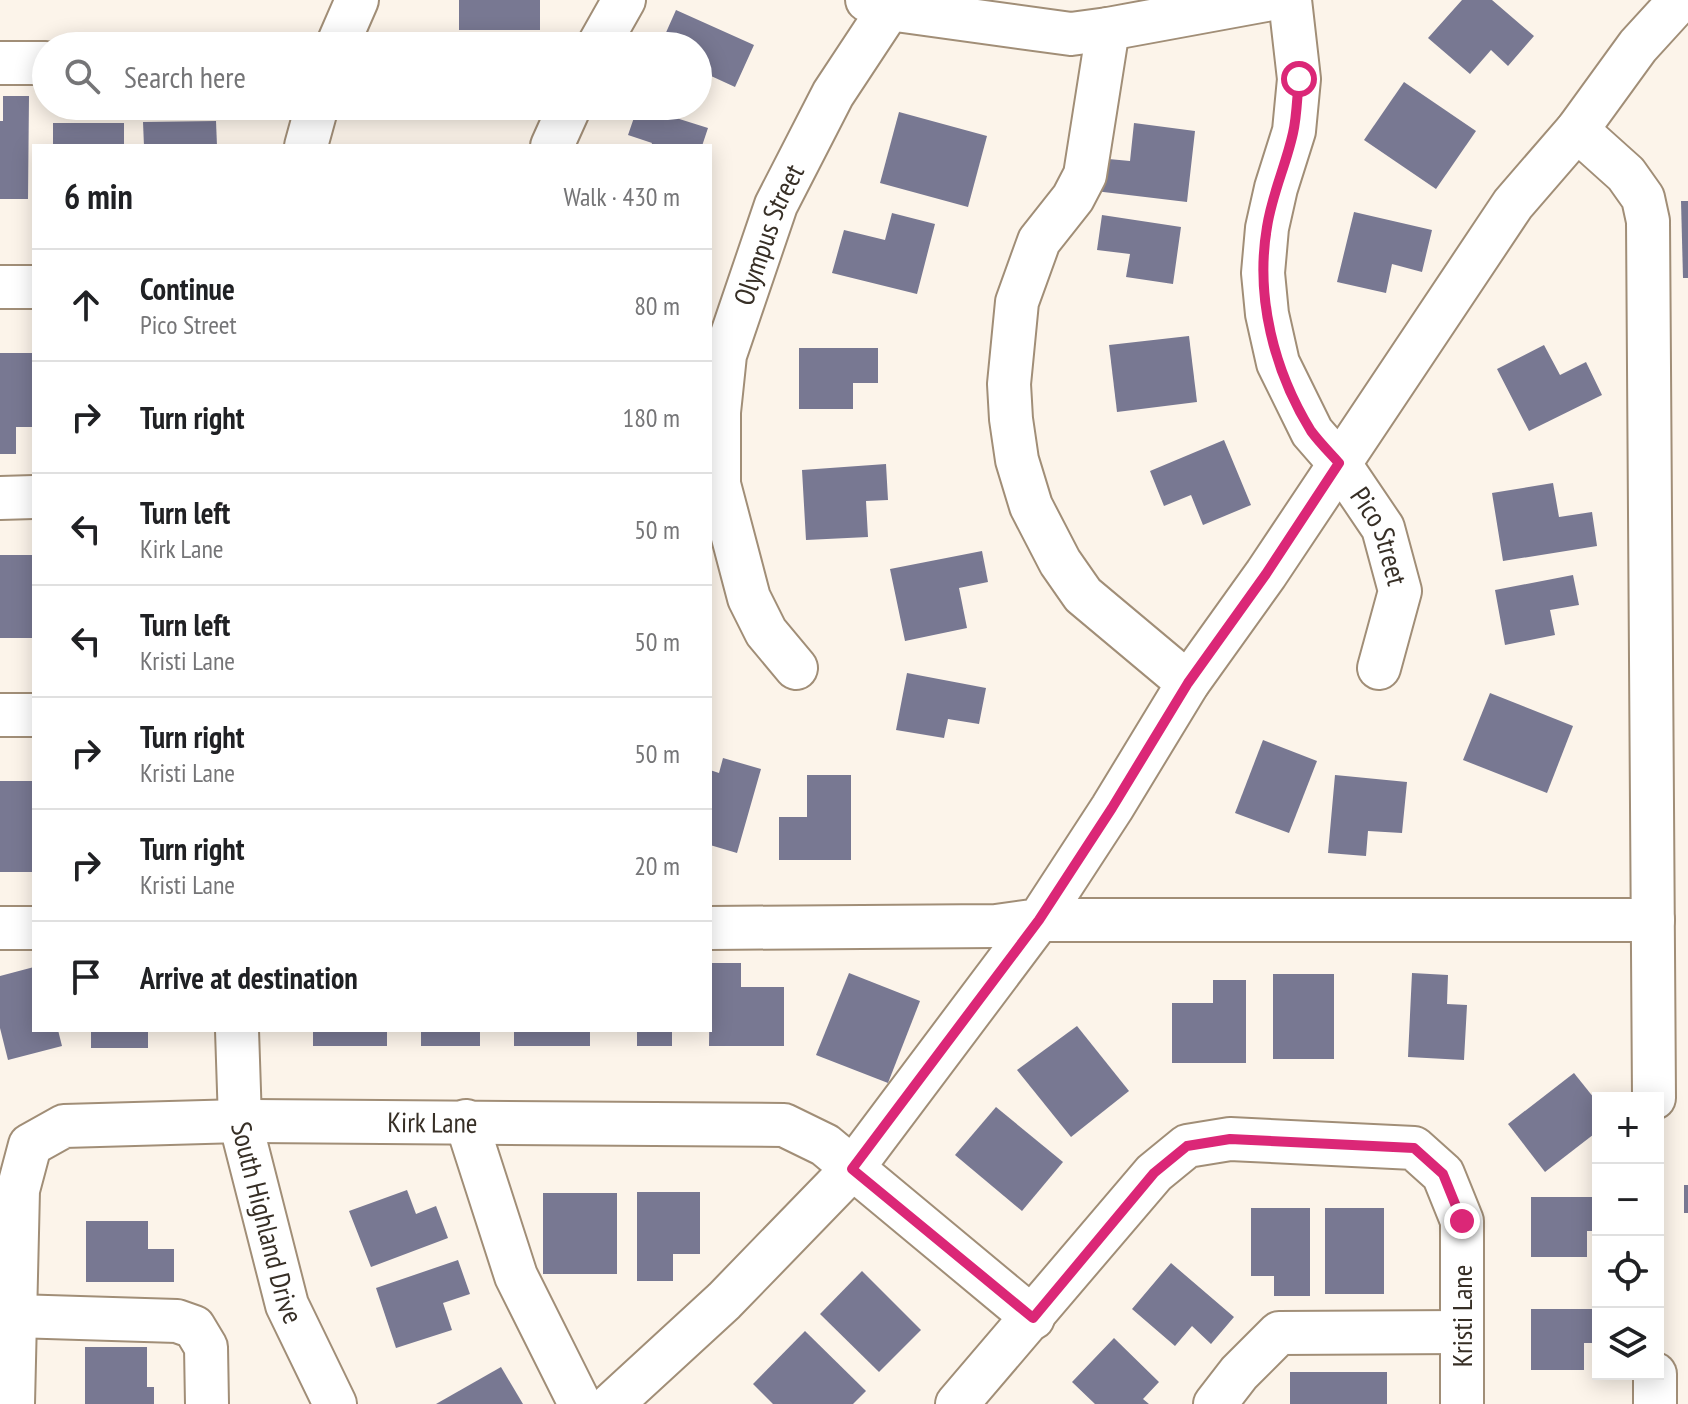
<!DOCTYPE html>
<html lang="en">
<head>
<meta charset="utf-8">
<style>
  body { margin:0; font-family:"PT Sans Narrow",sans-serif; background:#f2f2f2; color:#202124 }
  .controls { position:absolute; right:24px; bottom:24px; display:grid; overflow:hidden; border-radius:0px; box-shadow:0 4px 20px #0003 }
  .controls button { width:72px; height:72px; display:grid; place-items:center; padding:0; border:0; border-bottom:2px solid #e0e0e0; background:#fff; color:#202124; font:40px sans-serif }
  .stop { position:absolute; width:24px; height:24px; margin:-18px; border:6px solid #db2777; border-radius:50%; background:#fff }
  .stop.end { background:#db2777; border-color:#fff; box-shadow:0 2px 8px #0008 }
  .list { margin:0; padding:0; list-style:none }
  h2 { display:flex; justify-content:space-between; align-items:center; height:104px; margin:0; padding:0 32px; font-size:34px }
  h2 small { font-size:26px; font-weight:400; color:#757577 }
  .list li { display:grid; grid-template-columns:52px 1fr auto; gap:24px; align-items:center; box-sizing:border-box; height:112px; padding:0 32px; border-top:2px solid #e0e0e0 }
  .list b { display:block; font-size:30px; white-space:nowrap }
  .list p { margin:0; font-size:26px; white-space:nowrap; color:#757577 }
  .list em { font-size:26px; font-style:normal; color:#757577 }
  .icon { flex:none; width:44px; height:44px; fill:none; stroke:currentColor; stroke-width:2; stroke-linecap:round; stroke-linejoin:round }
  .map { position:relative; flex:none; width:1688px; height:1404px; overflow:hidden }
  .search { position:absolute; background:#fff; box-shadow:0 4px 20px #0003; left:32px; top:32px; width:680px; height:88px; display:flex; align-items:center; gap:20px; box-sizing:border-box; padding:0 28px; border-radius:44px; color:#757577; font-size:30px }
  .panel { position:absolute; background:#fff; box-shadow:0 4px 20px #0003; left:32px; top:144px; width:680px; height:888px; border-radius:0px }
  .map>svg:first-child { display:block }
</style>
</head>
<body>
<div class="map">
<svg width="1688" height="1404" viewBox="0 0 1688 1404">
  <rect width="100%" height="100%" fill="#fcf4ea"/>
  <g fill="#787892">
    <rect x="459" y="0" width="81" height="30"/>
    <path d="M 1462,0 L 1492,0 L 1534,36 L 1508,66 L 1491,50 L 1470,74 L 1428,38 Z"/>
    <path d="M 676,10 L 754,45 L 735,87 L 698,70 L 698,46 L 660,46 Z"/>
    <path d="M 1404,82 L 1476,131 L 1436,189 L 1364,140 Z"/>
    <path d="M 3,96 L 29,96 L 28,199 L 0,199 L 0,121 L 3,121 Z"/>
    <path d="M 418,106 L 498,106 L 498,116 L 418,114 Z"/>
    <path d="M 638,106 L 708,128 L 702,146 L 651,146 L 652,143 L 628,135 Z"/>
    <path d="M 899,112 L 987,136 L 968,207 L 880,183 Z"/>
    <path d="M 216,121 L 217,146 L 144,146 L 143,122 Z"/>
    <rect x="53" y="123" width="71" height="23"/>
    <path d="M 1134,123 L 1195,131 L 1187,202 L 1095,191 L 1098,158 L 1130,161 Z"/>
    <path d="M 1681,201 L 1688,201 L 1688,278 L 1683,278 Z"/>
    <path d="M 1354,212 L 1432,230 L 1422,272 L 1392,264 L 1386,293 L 1337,282 Z"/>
    <path d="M 892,213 L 935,224 L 917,294 L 832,273 L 844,230 L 885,240 Z"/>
    <path d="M 1102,215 L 1181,227 L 1173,284 L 1126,277 L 1130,254 L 1097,250 Z"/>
    <path d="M 1189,336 L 1197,402 L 1117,412 L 1109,345 Z"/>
    <path d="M 1544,345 L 1560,375 L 1586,362 L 1602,395 L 1529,431 L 1497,369 Z"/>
    <path d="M 799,348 L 878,348 L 878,383 L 853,383 L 853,409 L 799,409 Z"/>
    <path d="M 0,353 L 34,353 L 34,427 L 16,427 L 16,454 L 0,454 Z"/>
    <path d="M 1224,440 L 1251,505 L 1203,525 L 1191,495 L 1164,506 L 1150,471 Z"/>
    <path d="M 886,464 L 888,500 L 866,501 L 868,537 L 806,540 L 802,470 Z"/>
    <path d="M 1553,483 L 1559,517 L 1592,512 L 1597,546 L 1503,561 L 1492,493 Z"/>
    <path d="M 982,551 L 988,582 L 959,588 L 967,628 L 905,641 L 890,569 Z"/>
    <rect x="0" y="555" width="34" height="83"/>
    <path d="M 1573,575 L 1579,605 L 1550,610 L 1555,635 L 1505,645 L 1495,590 Z"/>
    <path d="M 907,673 L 986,688 L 979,724 L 948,719 L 944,738 L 896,730 Z"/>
    <path d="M 1490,693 L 1573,726 L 1547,793 L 1463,760 Z"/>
    <path d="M 1263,740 L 1317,761 L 1289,833 L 1235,813 Z"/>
    <path d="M 723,758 L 761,769 L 737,853 L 710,845 L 710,770 L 719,773 Z"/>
    <path d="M 807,775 L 851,775 L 851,860 L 779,860 L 779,817 L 807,817 Z"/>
    <path d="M 1335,775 L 1407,782 L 1402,833 L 1368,831 L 1366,856 L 1328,853 Z"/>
    <rect x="0" y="781" width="34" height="91"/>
    <path d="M 710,963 L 741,963 L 741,987 L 784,987 L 784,1046 L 709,1046 Z"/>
    <path d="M 34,967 L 34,1030 L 58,1030 L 62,1046 L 8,1060 L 0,1028 L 0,976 Z"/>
    <path d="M 849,973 L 920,1001 L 888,1083 L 816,1055 Z"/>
    <path d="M 1412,973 L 1448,975 L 1447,1004 L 1467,1005 L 1464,1060 L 1408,1057 Z"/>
    <rect x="1273" y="974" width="61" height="85"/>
    <path d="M 1213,980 L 1246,980 L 1246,1063 L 1172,1063 L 1172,1003 L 1213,1003 Z"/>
    <path d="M 1077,1026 L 1129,1091 L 1071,1137 L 1017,1070 Z"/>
    <rect x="91" y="1030" width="57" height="18"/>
    <rect x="313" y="1030" width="74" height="16"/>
    <rect x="421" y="1030" width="59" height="16"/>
    <rect x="514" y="1030" width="76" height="16"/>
    <rect x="637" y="1030" width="35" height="16"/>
    <path d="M 1574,1073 L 1598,1103 L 1598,1131 L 1545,1172 L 1508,1124 Z"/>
    <path d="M 996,1107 L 1063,1162 L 1022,1211 L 955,1155 Z"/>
    <rect x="1684" y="1185" width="4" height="28"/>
    <path d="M 407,1190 L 416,1214 L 436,1206 L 448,1238 L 371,1267 L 349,1211 Z"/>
    <path d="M 637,1192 L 700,1192 L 700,1254 L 673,1254 L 673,1281 L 637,1281 Z"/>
    <rect x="543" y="1193" width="74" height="81"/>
    <path d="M 1531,1197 L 1598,1197 L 1598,1231 L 1587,1231 L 1587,1257 L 1531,1257 Z"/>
    <path d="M 1251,1208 L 1310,1208 L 1310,1296 L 1274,1296 L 1274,1276 L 1251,1276 Z"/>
    <rect x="1325" y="1208" width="59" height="86"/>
    <path d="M 86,1221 L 148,1221 L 148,1249 L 174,1249 L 174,1282 L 86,1282 Z"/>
    <path d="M 458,1260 L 470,1294 L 443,1303 L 452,1330 L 396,1348 L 376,1288 Z"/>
    <path d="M 1171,1263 L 1234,1317 L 1211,1344 L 1192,1326 L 1175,1346 L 1132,1309 Z"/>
    <path d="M 862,1271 L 921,1330 L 879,1372 L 820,1314 Z"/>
    <path d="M 1531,1309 L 1598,1309 L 1598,1343 L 1584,1343 L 1584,1370 L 1531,1370 Z"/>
    <path d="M 805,1331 L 866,1391 L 853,1404 L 773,1404 L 753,1384 Z"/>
    <path d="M 1114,1338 L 1159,1382 L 1143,1399 L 1149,1404 L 1095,1404 L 1072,1382 Z"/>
    <path d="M 85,1347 L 147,1347 L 147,1387 L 154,1387 L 154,1404 L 85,1404 Z"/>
    <path d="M 501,1367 L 523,1404 L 436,1404 Z"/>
    <rect x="1290" y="1372" width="97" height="32"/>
  </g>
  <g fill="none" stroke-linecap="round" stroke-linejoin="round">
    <defs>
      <g id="minor">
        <path d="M 867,0 L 889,9 L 1071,34 L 1108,29 L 1266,0"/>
        <path id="s1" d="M 1290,0 L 1299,79 L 1294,131 L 1276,188 L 1267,228 L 1263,273 L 1267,314 L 1278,363 L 1312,432 L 1339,463 L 1383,528 L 1400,591 L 1379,668"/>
        <path d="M 1108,29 L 1085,175 L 1073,198 L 1039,241 L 1017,302 L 1009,384 L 1011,419 L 1017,460 L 1031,506 L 1060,562 L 1083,595 L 1188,683"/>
        <path d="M 337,46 L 357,0"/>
        <path d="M 598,46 L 624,0"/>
        <path d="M 0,63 L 46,63"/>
        <path d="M 1577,130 L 1626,174 L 1643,198 L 1648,221 L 1654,1098"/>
        <path d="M 306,146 L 317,106"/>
        <path d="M 552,146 L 570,106"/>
        <path d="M 0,287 L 34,287"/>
        <path d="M 0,498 L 34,497"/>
        <path id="s2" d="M 796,668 L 766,632 L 749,598 L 719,484 L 719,412 L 725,355 L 776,205 L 833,94 L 895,0"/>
        <path d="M 0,715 L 34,715"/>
        <path d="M 0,928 L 34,928"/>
        <path d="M 710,928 L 996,926 L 1039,920 L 1112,808 L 1188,683 L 1266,574 L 1513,204 L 1577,130 L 1638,46 L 1680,0"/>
        <path id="s3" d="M 237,1030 L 240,1121 L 287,1305 L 335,1404"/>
        <path d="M 466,1121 L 516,1276 L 580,1404"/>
        <path d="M 15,1316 L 177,1321 L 194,1327 L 206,1347 L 207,1404"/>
        <path d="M 1655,1374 L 1655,1404"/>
        <path id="s4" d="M 13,1404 L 18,1190 L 30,1145 L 64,1126 L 240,1121 L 784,1125 L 825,1145 L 1033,1318"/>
        <path d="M 612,1404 L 724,1301 L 852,1169 L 1039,920 L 1653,920"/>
        <path d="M 957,1404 L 1154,1173 L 1187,1146 L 1230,1139 L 1414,1148 L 1443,1174 L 1462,1221 L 1462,1404"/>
        <path d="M 1215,1404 L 1239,1373 L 1279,1333 L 1461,1332"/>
      </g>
    </defs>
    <use href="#minor" stroke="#a18e77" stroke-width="46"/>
    <use href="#minor" stroke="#fff" stroke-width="42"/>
  </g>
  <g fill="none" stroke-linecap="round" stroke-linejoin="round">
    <path stroke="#db2777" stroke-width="10" d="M 1299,79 C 1297,96 1297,116 1293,133 C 1286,165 1272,194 1267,227 C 1255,297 1274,371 1311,431 C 1319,442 1330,453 1339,463 L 1266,574 L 1188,683 L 1112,808 L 1039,920 L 852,1169 L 1033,1318 L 1154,1173 L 1187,1146 L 1230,1139 L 1414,1148 L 1443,1174 L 1462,1221"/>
  </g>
  <g text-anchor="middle" stroke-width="6" stroke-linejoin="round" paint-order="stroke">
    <g font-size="28" fill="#372f26" stroke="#fff">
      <text dy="10" stroke="none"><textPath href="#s2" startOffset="460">Olympus Street</textPath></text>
      <text dy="10" stroke="none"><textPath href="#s1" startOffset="572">Pico Street</textPath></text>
      <text dy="10" stroke="none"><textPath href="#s4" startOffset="668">Kirk Lane</textPath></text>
      <text dy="10" stroke="none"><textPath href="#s3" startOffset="196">South Highland Drive</textPath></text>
      <text transform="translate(1462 1316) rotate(-90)" y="10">Kristi Lane</text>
    </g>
  </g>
</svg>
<div class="controls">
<button>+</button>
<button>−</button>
<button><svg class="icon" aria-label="locate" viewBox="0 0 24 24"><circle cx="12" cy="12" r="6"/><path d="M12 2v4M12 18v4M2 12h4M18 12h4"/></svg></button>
<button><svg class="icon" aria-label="layers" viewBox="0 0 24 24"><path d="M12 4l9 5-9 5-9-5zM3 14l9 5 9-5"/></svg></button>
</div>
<div class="stop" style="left:1299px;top:79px"></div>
<div class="stop end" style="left:1462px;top:1221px"></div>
<div class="search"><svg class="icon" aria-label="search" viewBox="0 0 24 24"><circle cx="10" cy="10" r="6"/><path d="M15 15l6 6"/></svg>Search here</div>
<section class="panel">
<h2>6 min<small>Walk · 430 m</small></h2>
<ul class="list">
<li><svg class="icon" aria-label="ahead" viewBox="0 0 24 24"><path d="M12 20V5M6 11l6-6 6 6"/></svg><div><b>Continue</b><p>Pico Street</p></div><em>80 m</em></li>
<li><svg class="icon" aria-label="right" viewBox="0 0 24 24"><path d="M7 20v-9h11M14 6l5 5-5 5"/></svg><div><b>Turn right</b></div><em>180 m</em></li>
<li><svg class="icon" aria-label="left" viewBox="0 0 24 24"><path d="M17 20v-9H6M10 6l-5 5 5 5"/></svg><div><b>Turn left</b><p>Kirk Lane</p></div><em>50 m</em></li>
<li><svg class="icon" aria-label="left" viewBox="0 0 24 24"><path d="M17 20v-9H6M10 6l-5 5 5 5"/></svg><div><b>Turn left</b><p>Kristi Lane</p></div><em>50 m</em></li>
<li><svg class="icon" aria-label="right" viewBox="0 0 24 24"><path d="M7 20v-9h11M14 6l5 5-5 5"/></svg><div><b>Turn right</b><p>Kristi Lane</p></div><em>50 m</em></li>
<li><svg class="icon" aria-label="right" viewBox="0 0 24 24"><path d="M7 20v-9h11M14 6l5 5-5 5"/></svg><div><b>Turn right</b><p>Kristi Lane</p></div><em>20 m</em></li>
<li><svg class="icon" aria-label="arrive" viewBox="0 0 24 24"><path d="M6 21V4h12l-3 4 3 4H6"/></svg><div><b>Arrive at destination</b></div></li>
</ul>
</section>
</div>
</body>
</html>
